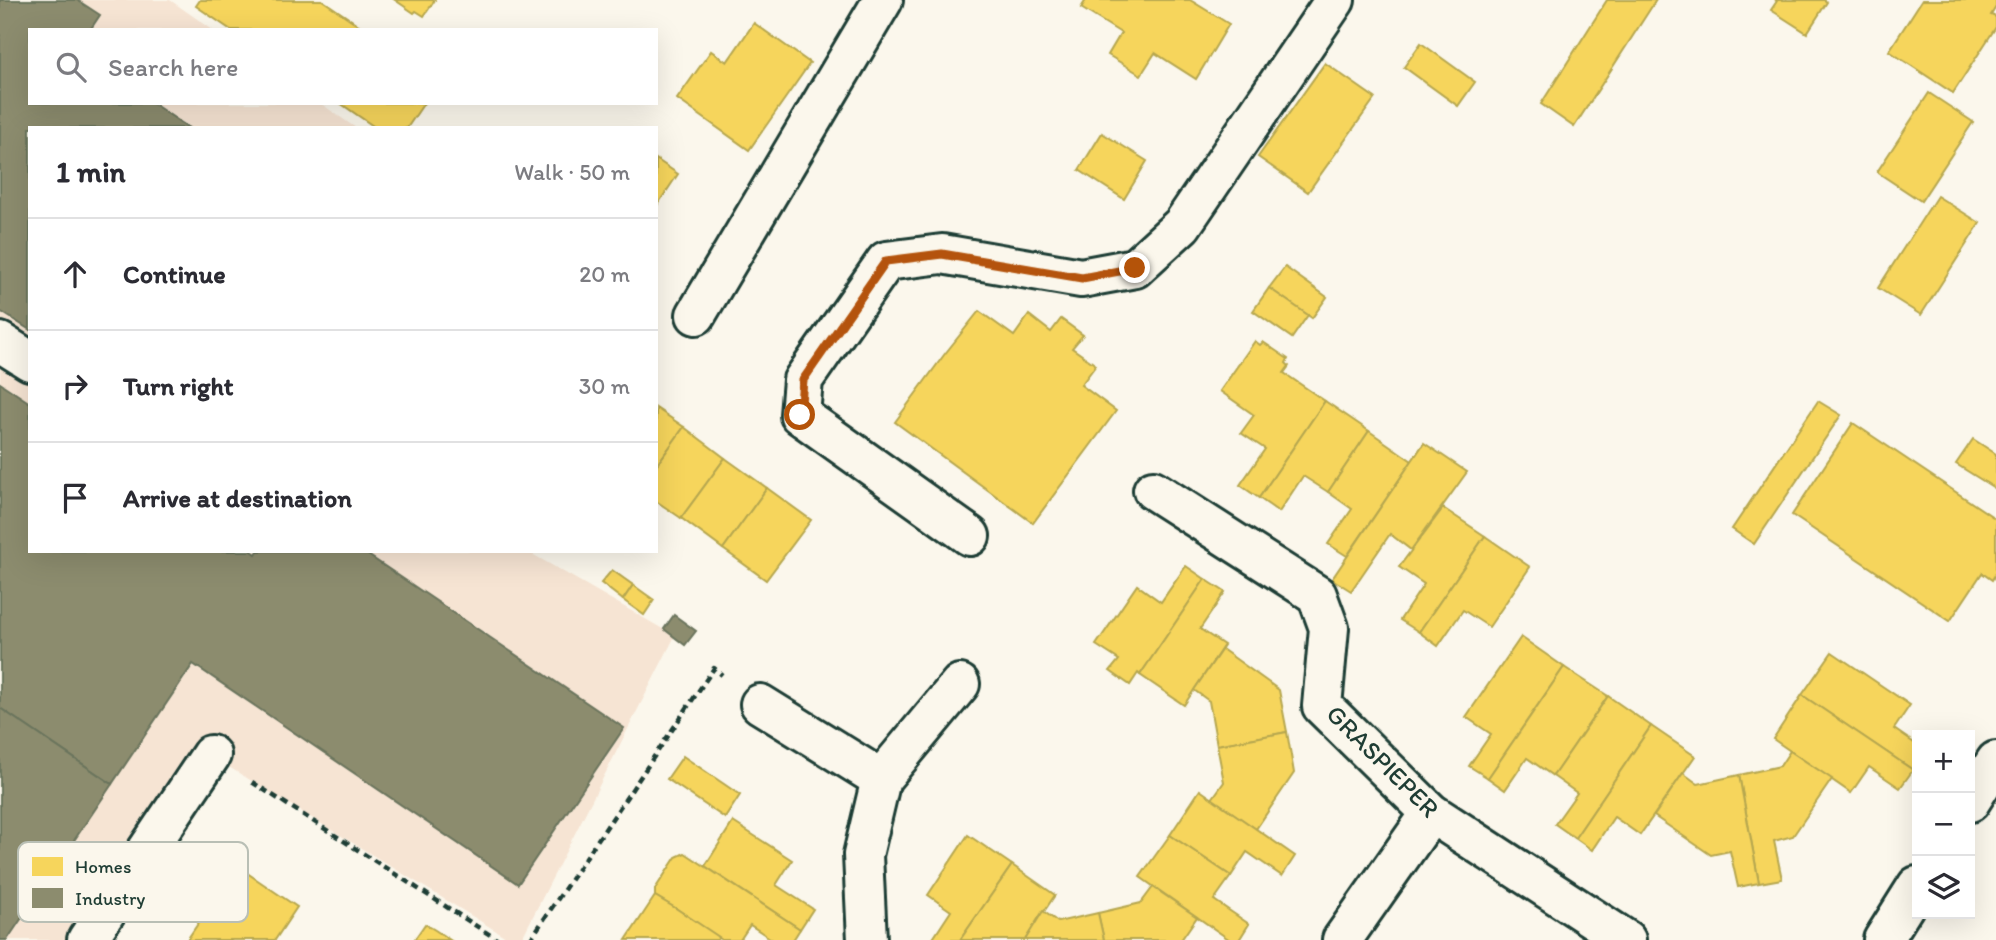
<!DOCTYPE html>
<html lang="en">
<head>
<meta charset="utf-8">
<style>
  body { margin:0; font-family:Itim,sans-serif; background:#f2f2f3; color:#2b2b33 }
  .controls { position:absolute; right:21px; bottom:21px; display:grid; overflow:hidden; border-radius:0px; box-shadow:0 7px 28px #0002 }
  .controls button { width:63px; height:63px; display:grid; place-items:center; padding:0; border:0; border-bottom:2px solid #e1e1e2; background:#fff; color:#2b2b33; font:35px sans-serif }
  .stop { position:absolute; width:21px; height:21px; margin:-16px; border:5px solid #b45309; border-radius:50%; background:#fff }
  .stop.end { background:#b45309; border-color:#fff; box-shadow:0 2px 7px #0008 }
  .list { margin:0; padding:0; list-style:none }
  h2 { display:flex; justify-content:space-between; align-items:center; height:91px; margin:0; padding:0 28px; font-size:30px }
  h2 small { font-size:23px; font-weight:400; color:#7c7c81 }
  .list li { display:grid; grid-template-columns:46px 1fr auto; gap:21px; align-items:center; box-sizing:border-box; height:112px; padding:0 28px; border-top:2px solid #e1e1e2 }
  .list b { display:block; font-size:26px; white-space:nowrap }
  .list em { font-size:23px; font-style:normal; color:#7c7c81 }
  .icon { flex:none; width:38px; height:38px; fill:none; stroke:currentColor; stroke-width:2; stroke-linecap:round; stroke-linejoin:round }
  .map { position:relative; flex:none; width:1996px; height:940px; overflow:hidden }
  .search { position:absolute; background:#fff; box-shadow:0 7px 28px #0002; left:28px; top:28px; width:630px; height:77px; display:flex; align-items:center; gap:18px; box-sizing:border-box; padding:0 24px; border-radius:0px; color:#7c7c81; font-size:26px }
  .panel { position:absolute; background:#fff; box-shadow:0 7px 28px #0002; left:28px; top:126px; width:630px; height:427px; border-radius:0px }
  .map>svg:first-child { display:block }
</style>
</head>
<body>
<div class="map">
<svg width="1996" height="940" viewBox="0 0 1996 940">
  <rect width="100%" height="100%" fill="#fbf7ec"/>
  <filter id="ink" filterUnits="userSpaceOnUse"><feTurbulence type="fractalNoise" baseFrequency=".0143" numOctaves="2"/><feDisplacementMap in="SourceGraphic" scale="14" xChannelSelector="R" yChannelSelector="G"/><feConvolveMatrix kernelMatrix="1 2 1 2 8 2 1 2 1" color-interpolation-filters="sRGB"/></filter>
  <g filter="url(#ink)">
    <path fill="#f6e4d3" d="M 0,0 L 170,0 L 213,30 L 30,30 L 30,103 L 320,103 L 356,128 L 30,128 L 30,551 L 527,551 L 675,636 L 521,940 L 511,940 L 211,756 L 87,940 L 0,940 Z"/>
    <g fill="#f6d55c" stroke="#b6a750" stroke-width="2">
      <path d="M 200,0 L 322,0 L 366,30 L 231,30 L 196,6 Z"/>
      <path d="M 395,0 L 435,0 L 424,16 L 416,11 L 414,13 Z"/>
      <path d="M 1086,0 L 1190,0 L 1229,24 L 1196,79 L 1155,53 L 1141,75 L 1108,55 L 1121,33 L 1081,8 Z"/>
      <path d="M 1607,0 L 1656,0 L 1574,127 L 1541,104 Z"/>
      <path d="M 1775,0 L 1824,0 L 1827,2 L 1807,33 L 1771,10 L 1777,1 Z"/>
      <path d="M 1922,0 L 1996,0 L 1996,7 L 1991,15 L 1996,17 L 1996,27 L 1953,93 L 1889,51 Z"/>
      <path d="M 754,23 L 810,63 L 749,150 L 677,99 L 711,51 L 727,62 Z"/>
      <path d="M 1421,43 L 1475,82 L 1458,106 L 1404,67 Z"/>
      <path d="M 1325,63 L 1375,98 L 1308,192 L 1258,157 Z"/>
      <path d="M 1929,93 L 1973,122 L 1921,201 L 1877,172 Z"/>
      <path d="M 340,103 L 424,103 L 407,128 L 376,128 Z"/>
      <path d="M 1102,133 L 1147,161 L 1124,199 L 1079,170 Z"/>
      <path d="M 656,159 L 678,174 L 656,207 Z"/>
      <path d="M 1937,196 L 1980,223 L 1921,315 L 1878,288 Z"/>
      <path d="M 1285,267 L 1327,297 L 1312,318 L 1269,288 Z"/>
      <path d="M 1269,288 L 1308,315 L 1292,338 L 1253,311 Z"/>
      <path d="M 979,311 L 1014,336 L 1029,315 L 1051,332 L 1061,319 L 1083,335 L 1072,348 L 1096,365 L 1081,385 L 1116,411 L 1033,523 L 895,422 L 944,355 Z"/>
      <path d="M 1255,341 L 1260,345 L 1263,342 L 1288,359 L 1286,363 L 1289,366 L 1284,373 L 1325,401 L 1259,498 L 1240,485 L 1265,449 L 1241,433 L 1254,415 L 1220,391 Z"/>
      <path d="M 1325,401 L 1369,431 L 1328,492 L 1303,476 L 1279,512 L 1259,498 Z"/>
      <path d="M 1818,401 L 1841,415 L 1754,544 L 1732,529 Z"/>
      <path d="M 656,408 L 684,427 L 656,466 Z"/>
      <path d="M 1853,423 L 1996,519 L 1996,573 L 1992,580 L 1982,573 L 1950,621 L 1792,515 Z"/>
      <path d="M 684,427 L 725,458 L 681,518 L 656,501 L 656,466 Z"/>
      <path d="M 1369,431 L 1412,461 L 1347,556 L 1328,544 L 1352,509 L 1328,492 Z"/>
      <path d="M 1973,439 L 1996,454 L 1996,489 L 1956,464 Z"/>
      <path d="M 1424,443 L 1467,472 L 1411,550 L 1390,534 L 1351,591 L 1332,579 Z"/>
      <path d="M 725,458 L 767,488 L 723,549 L 681,518 Z"/>
      <path d="M 767,488 L 811,520 L 766,580 L 723,549 Z"/>
      <path d="M 1443,508 L 1485,536 L 1419,632 L 1400,620 L 1424,584 L 1399,567 Z"/>
      <path d="M 1485,536 L 1530,567 L 1489,627 L 1463,610 L 1438,646 L 1419,632 Z"/>
      <path d="M 1186,566 L 1205,579 L 1140,675 L 1138,673 L 1130,685 L 1110,671 L 1119,660 L 1096,645 L 1137,585 L 1161,602 Z"/>
      <path d="M 612,570 L 633,585 L 623,600 L 601,583 Z"/>
      <path d="M 1205,579 L 1225,592 L 1200,629 L 1224,645 L 1184,705 L 1140,675 Z"/>
      <path d="M 633,585 L 654,600 L 644,615 L 623,600 Z"/>
      <path d="M 1521,637 L 1564,667 L 1488,778 L 1469,766 L 1491,734 L 1466,717 Z"/>
      <path d="M 1222,649 L 1279,690 L 1287,732 L 1217,745 L 1209,701 L 1194,690 Z"/>
      <path d="M 1832,652 L 1910,705 L 1894,729 L 1917,745 L 1917,764 L 1913,770 L 1802,695 Z"/>
      <path d="M 1564,667 L 1608,696 L 1553,776 L 1527,758 L 1505,790 L 1488,778 Z"/>
      <path d="M 1802,695 L 1913,770 L 1900,788 L 1869,767 L 1851,793 L 1773,739 Z"/>
      <path d="M 1608,696 L 1651,726 L 1575,838 L 1555,824 L 1577,793 L 1553,776 Z"/>
      <path d="M 1651,726 L 1695,756 L 1640,835 L 1614,817 L 1592,850 L 1575,838 Z"/>
      <path d="M 1287,732 L 1294,773 L 1256,829 L 1212,799 L 1224,782 L 1217,745 Z"/>
      <path d="M 1790,751 L 1832,779 L 1793,836 L 1774,841 L 1782,879 L 1759,883 L 1739,775 L 1780,766 Z"/>
      <path d="M 683,756 L 740,795 L 725,818 L 667,779 Z"/>
      <path d="M 1683,773 L 1698,784 L 1739,775 L 1759,883 L 1738,887 L 1730,851 L 1711,855 L 1654,816 Z"/>
      <path d="M 1200,790 L 1295,856 L 1282,876 L 1247,852 L 1231,876 L 1170,835 Z"/>
      <path d="M 733,822 L 792,860 L 776,885 L 813,909 L 800,929 L 705,866 Z"/>
      <path d="M 968,835 L 1012,865 L 960,940 L 932,940 L 951,911 L 928,895 Z"/>
      <path d="M 1170,835 L 1231,876 L 1214,900 L 1249,924 L 1239,940 L 1230,940 L 1140,877 Z"/>
      <path d="M 685,853 L 800,929 L 793,940 L 773,940 L 750,925 L 740,940 L 722,940 L 677,909 L 655,896 L 655,889 L 676,857 Z"/>
      <path d="M 1012,865 L 1055,895 L 1025,940 L 960,940 Z"/>
      <path d="M 237,866 L 297,907 L 275,940 L 187,940 Z"/>
      <path d="M 1153,887 L 1197,917 L 1181,940 L 1104,940 L 1098,913 L 1141,903 Z"/>
      <path d="M 655,896 L 677,909 L 719,937 L 717,940 L 626,940 Z"/>
      <path d="M 1043,911 L 1058,922 L 1098,913 L 1104,940 L 1025,940 Z"/>
      <path d="M 425,924 L 435,930 L 450,940 L 414,940 Z"/>
    </g>
    <g fill="#8c8c6e" stroke="#6b745d" stroke-width="2">
      <path d="M 0,0 L 77,0 L 100,15 L 90,30 L 30,30 L 30,103 L 152,103 L 189,128 L 30,128 L 30,330 L 0,311 Z"/>
      <path d="M 0,383 L 30,403 L 30,551 L 252,551 L 256,554 L 258,551 L 362,551 L 624,728 L 518,884 L 193,664 L 112,784 L 0,708 Z"/>
      <path d="M 674,615 L 696,631 L 685,645 L 664,629 Z"/>
      <path d="M 0,708 L 112,784 L 7,940 L 0,940 Z"/>
    </g>
    <g fill="none" stroke-linecap="round" stroke-linejoin="round">
      <defs>
        <g id="minor">
          <path d="M 696,315 L 883,0"/>
          <path d="M 0,342 L 30,361"/>
          <path d="M 1153,490 L 1317,595 L 1329,628 L 1322,706 L 1431,813 L 1626,940"/>
          <path d="M 970,536 L 800,415 L 803,380 L 886,261 L 942,254 L 1081,278 L 1135,268 L 1182,225 L 1335,0"/>
          <path d="M 760,704 L 881,779"/>
          <path d="M 1970,802 L 1996,761"/>
          <path d="M 87,940 L 211,755"/>
          <path d="M 867,940 L 863,855 L 881,779 L 960,684"/>
          <path d="M 1342,940 L 1431,813"/>
          <path d="M 1883,940 L 1917,886"/>
        </g>
      </defs>
      <use href="#minor" stroke="#1f3d34" stroke-width="44"/>
      <g stroke="#1f3d34" stroke-width="4.5" stroke-dasharray="7 5" stroke-linecap="butt">
        <path d="M 252,782 L 498,940"/>
        <path d="M 530,940 L 714,668 L 722,675"/>
      </g>
      <use href="#minor" stroke="#fbf7ec" stroke-width="38"/>
    </g>
  </g>
  <g fill="none" stroke-linecap="round" stroke-linejoin="round" filter="url(#ink)">
    <path stroke="#b45309" stroke-width="9" d="M 800,415 L 803,380 L 886,261 L 942,254 L 1082,278 L 1135,268"/>
  </g>
  <g text-anchor="middle" stroke-width="7" stroke-linejoin="round" paint-order="stroke">
    <g font-size="26" fill="#1f3d34" stroke="#fbf7ec">
      <text transform="translate(1383 761) rotate(45)" y="9">GRASPIEPER</text>
    </g>
  </g>
  <rect x="18" y="842" width="230" height="80" rx="10" fill="#fbf7ec" stroke="#b9bfb5" stroke-width="2"/>
  <rect x="32" y="857" width="31" height="19" fill="#f6d55c"/>
  <rect x="32" y="888" width="31" height="20" fill="#8c8c6e"/>
  <g font-size="19" fill="#1f3d34">
    <text x="75" y="873">Homes</text>
    <text x="75" y="905">Industry</text>
  </g>
</svg>
<div class="controls">
<button>+</button>
<button>−</button>
<button><svg class="icon" aria-label="layers" viewBox="0 0 24 24"><path d="M12 4l9 5-9 5-9-5zM3 14l9 5 9-5"/></svg></button>
</div>
<div class="stop" style="left:800px;top:415px"></div>
<div class="stop end" style="left:1135px;top:268px"></div>
<div class="search"><svg class="icon" aria-label="search" viewBox="0 0 24 24"><circle cx="10" cy="10" r="6"/><path d="M15 15l6 6"/></svg>Search here</div>
<section class="panel">
<h2>1 min<small>Walk · 50 m</small></h2>
<ul class="list">
<li><svg class="icon" aria-label="ahead" viewBox="0 0 24 24"><path d="M12 20V5M6 11l6-6 6 6"/></svg><div><b>Continue</b></div><em>20 m</em></li>
<li><svg class="icon" aria-label="right" viewBox="0 0 24 24"><path d="M7 20v-9h11M14 6l5 5-5 5"/></svg><div><b>Turn right</b></div><em>30 m</em></li>
<li><svg class="icon" aria-label="arrive" viewBox="0 0 24 24"><path d="M6 21V4h12l-3 4 3 4H6"/></svg><div><b>Arrive at destination</b></div></li>
</ul>
</section>
</div>
</body>
</html>
